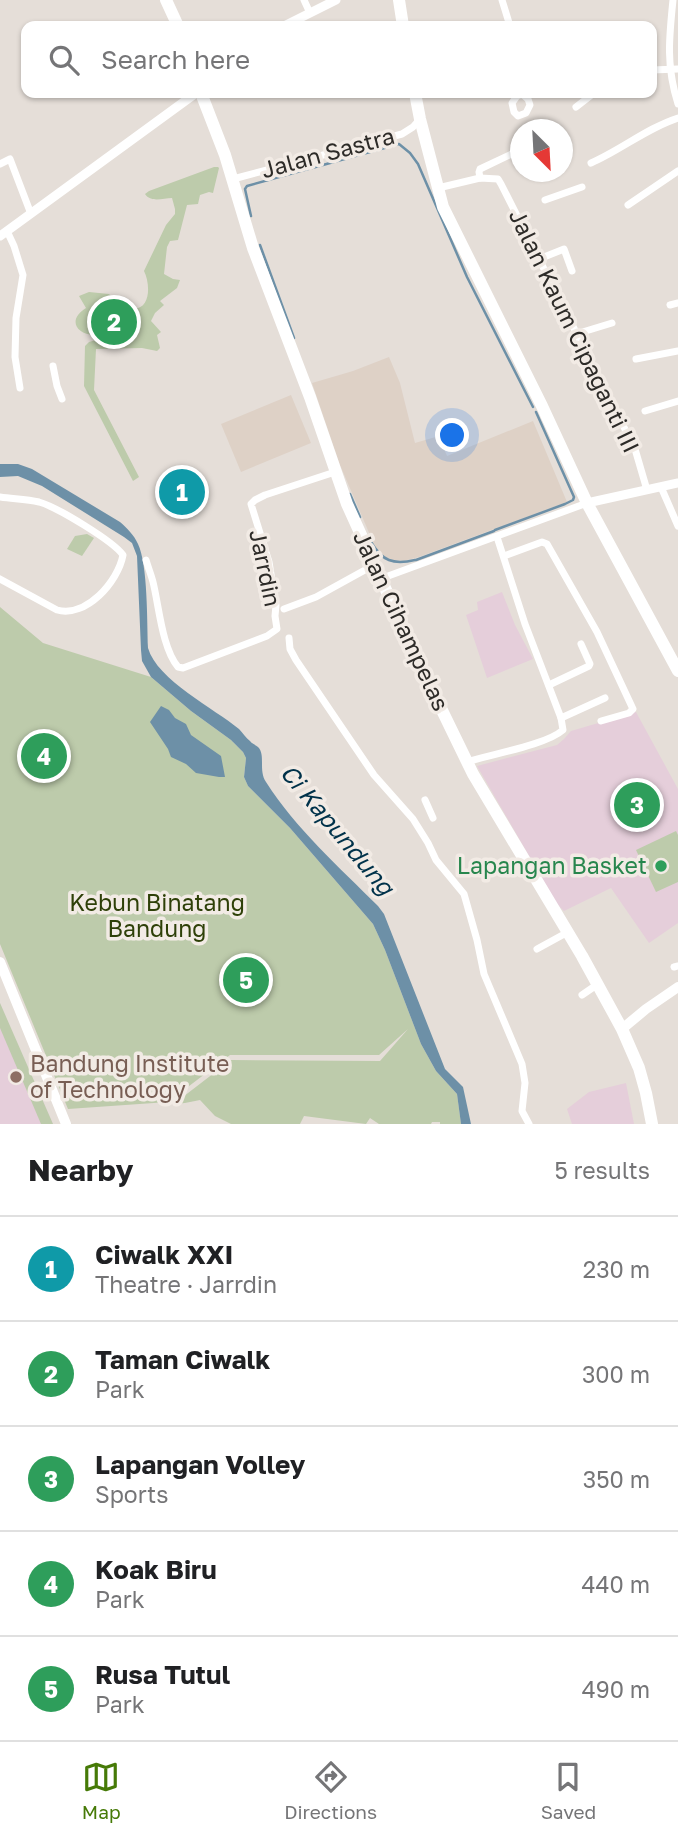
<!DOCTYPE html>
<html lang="en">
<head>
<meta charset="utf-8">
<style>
  body { margin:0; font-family:"Golos Text",sans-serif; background:#f2f2f2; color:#202124 }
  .compass { position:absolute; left:510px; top:119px; width:63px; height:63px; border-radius:50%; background:#fff; box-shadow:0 2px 5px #0004; rotate:156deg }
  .you { position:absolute; left:453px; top:436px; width:24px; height:24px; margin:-18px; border:5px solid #fff; border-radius:50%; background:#1a73e8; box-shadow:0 0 0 10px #1a73e833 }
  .badge { display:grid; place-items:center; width:46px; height:46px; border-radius:50%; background:#467a07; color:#fff; font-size:23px; font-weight:700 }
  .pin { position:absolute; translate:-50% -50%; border:4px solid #fff; box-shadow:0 2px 7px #0006 }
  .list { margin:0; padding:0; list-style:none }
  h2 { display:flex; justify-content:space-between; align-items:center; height:91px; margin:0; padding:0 28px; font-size:30px }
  h2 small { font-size:23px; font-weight:400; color:#757577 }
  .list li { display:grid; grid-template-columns:46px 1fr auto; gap:21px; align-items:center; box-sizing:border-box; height:105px; padding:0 28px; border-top:2px solid #e0e0e0 }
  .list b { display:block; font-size:26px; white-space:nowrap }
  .list p { margin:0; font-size:23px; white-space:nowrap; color:#757577 }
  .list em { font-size:23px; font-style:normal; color:#757577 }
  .icon { flex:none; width:38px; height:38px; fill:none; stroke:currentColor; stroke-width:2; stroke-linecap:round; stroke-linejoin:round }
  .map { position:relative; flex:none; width:678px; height:1124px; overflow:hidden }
  .search { position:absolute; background:#fff; box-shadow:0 2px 5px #0004; left:21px; right:21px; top:21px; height:77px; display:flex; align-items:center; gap:18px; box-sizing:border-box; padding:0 24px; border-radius:14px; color:#757577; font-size:26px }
  .sheet { height:616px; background:#fff }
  nav { display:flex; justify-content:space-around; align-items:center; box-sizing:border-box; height:98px; border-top:2px solid #e0e0e0; background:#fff; font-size:19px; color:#757577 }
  nav a { display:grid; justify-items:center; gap:4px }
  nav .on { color:#467a07 }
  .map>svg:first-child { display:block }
</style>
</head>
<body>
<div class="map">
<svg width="678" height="1124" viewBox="0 0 678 1124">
  <rect width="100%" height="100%" fill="#e5ded8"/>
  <g fill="#ded1c6">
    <path d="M 389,357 L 400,383 L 415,443 L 439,436 L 447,456 L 533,421 L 567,502 L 419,557 L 403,561 L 391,560 L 382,555 L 376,549 L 340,465 L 312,383 L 353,371 Z"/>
    <path d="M 291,395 L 311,443 L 241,472 L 221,424 Z"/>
  </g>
  <g fill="#e5ceda">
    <path d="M 502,592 L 515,625 L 533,659 L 487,678 L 466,615 L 478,610 L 477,602 Z"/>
    <path d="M 636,712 L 678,789 L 678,923 L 649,943 L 611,888 L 564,911 L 557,904 L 477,766 L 557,745 L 564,739 L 571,731 Z"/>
    <path d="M 0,1003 L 11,1030 L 53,1124 L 0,1124 Z"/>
    <path d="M 626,1083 L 634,1124 L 572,1124 L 567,1109 L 589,1092 Z"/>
  </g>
  <g fill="#bdcbab">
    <path d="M 214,167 L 218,167 L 219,168 L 213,193 L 209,192 L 200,195 L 198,204 L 187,205 L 178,240 L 170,241 L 167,247 L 164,274 L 173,279 L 180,280 L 177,288 L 160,301 L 164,305 L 155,313 L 151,321 L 161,332 L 157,335 L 160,348 L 157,351 L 142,348 L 96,349 L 94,390 L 139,477 L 133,481 L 84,386 L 85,346 L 89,342 L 96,340 L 94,335 C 75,334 68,319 86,308 L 79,296 L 89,292 L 109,294 C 114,299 120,306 128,308 C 151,314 151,285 144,271 L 166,225 L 175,214 L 175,209 L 172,198 C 163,198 151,203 145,194 L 149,191 Z"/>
    <path d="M 87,534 L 94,538 L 82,556 L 67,549 L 75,536 Z"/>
    <path d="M 0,607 L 43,643 L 151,677 L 191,711 L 231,740 L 243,752 L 246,758 L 244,777 L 248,786 L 290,828 L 373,924 L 385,950 L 421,1044 L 436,1071 L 457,1094 L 461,1124 L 440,1124 L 440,1122 L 432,1122 L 431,1124 L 379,1124 L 370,1118 L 366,1124 L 304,1116 L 300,1124 L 231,1124 L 215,1116 L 200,1100 C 192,1101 183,1105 175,1103 L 231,1060 L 380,1061 L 408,1029 L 379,1055 L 230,1055 L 168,1102 L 68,1109 L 0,944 Z"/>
    <path d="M 650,784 L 661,808 L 625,826 L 614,801 Z"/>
    <path d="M 676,831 L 678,835 L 678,882 L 656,892 L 636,850 Z"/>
    <path d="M 0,1003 L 53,1124 L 41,1124 L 0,1028 Z"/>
  </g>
  <g fill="#6d90a7">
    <path d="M 0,464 L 18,464 L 32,469 L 120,522 C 127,528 134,535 138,544 C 148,565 147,622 148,648 C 157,680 215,709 239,729 C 243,733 246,738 250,741 C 252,744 256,745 258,747 C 266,755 258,770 266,782 C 296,829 339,867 378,906 L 384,914 L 445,1069 L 463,1087 L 471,1124 L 461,1124 L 457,1094 L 436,1071 L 421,1044 L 385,950 L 373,924 L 290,828 L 248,786 L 244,777 L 246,758 L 243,752 L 231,740 L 191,711 L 151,677 L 142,661 L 141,650 L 137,556 L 132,543 L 124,537 L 42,486 L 18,476 L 0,477 Z"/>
    <path d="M 161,706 L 169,710 L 175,718 L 186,724 L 191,735 L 221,756 L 225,777 L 219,777 L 196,773 L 186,764 L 171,757 L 168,749 L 150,722 Z"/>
  </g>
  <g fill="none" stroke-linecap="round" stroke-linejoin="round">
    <g stroke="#6d90a7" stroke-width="2.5">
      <path d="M 312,168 L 399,144 L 410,153 L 418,164 L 467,277 L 533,407"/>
      <path d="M 251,216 L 245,189 L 247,186 L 308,169"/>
      <path d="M 260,245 L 294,338"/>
      <path d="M 350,494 L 360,517"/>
      <path d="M 495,530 L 565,504 L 573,500 L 574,497 L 536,412"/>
      <path d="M 371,542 C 382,561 393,565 415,560"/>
      <path d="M 416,560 L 494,531"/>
    </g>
    <g stroke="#fff" stroke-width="7">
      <path d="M 304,0 L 310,13"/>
      <path d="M 502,0 L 510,26"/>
      <path d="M 673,0 C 669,38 666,66 678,104"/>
      <path d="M 652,70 L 678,69"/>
      <path d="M 522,94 L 528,99 L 530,105 L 526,113 L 518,116 L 514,112 L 512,103 L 517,96 Z"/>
      <path d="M 576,107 L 594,93"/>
      <path d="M 591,163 C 621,150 647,128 678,118"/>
      <path d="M 0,164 L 10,159 L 31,214"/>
      <path d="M 480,178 L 479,172 L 480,169 L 520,150"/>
      <path d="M 233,179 L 402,134 L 413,127 L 420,119"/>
      <path d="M 438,188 L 480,178 L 498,179 L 501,184 L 635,449 L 647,490"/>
      <path d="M 545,200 L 582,187"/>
      <path d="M 628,205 L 678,171"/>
      <path d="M 7,231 L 14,246 L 23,275 L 16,318 L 15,357 L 20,388"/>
      <path d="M 539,259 L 564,249 L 572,271"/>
      <path d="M 670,305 L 678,303"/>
      <path d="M 576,334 L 612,323"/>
      <path d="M 636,359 L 678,351"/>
      <path d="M 53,366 L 57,386 L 62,399"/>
      <path d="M 645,411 L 678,401"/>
      <path d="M 661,487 L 678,526"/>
      <path d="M 0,497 C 13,499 26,499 39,502 C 57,507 113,541 123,555 C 118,582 86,618 57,610 L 0,579"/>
      <path d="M 504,556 L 542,542 L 547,544 L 597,632 L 633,709 L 629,713 L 601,721"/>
      <path d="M 146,560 C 148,567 151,574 153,582 C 159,606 162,648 178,667 L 183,668 L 267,636 L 277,629 L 275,616 L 276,605 L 269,562 L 251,504 L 255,500 L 265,495 L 335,472"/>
      <path d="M 380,579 L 587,503"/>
      <path d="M 284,609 L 316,597 L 374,565"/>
      <path d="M 289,638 L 290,649 L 296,660 L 374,775 L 413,819 L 428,843 L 436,860 L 464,894 L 477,940 L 484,974 L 522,1064 L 525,1083 L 522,1111 L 529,1124"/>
      <path d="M 549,685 L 589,666 L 590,664 L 581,644"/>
      <path d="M 561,718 L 605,698"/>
      <path d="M 467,762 C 492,754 546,745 563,730 L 561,718 L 525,624 L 497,537"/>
      <path d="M 425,800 L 433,818"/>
      <path d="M 537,949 L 568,932"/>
      <path d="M 674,967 L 678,966"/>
      <path d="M 582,995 L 598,984"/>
    </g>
    <g stroke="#fff" stroke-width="9">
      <path d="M 284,26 L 336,0"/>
      <path d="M 0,236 L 196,93"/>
      <path d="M 587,503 L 678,483"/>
    </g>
    <g stroke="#fff" stroke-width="10">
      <path d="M 0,962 L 66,1124"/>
      <path d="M 622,1029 L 646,1009 L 678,987"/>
    </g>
    <g stroke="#fff" stroke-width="12">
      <path d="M 166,0 L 178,26"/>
      <path d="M 399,0 L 403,26"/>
      <path d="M 201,93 L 225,155 L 253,248 L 310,397 L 347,504 L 420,665 L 473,774 L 582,956 L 622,1029 L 639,1068 L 646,1093 L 652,1124"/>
      <path d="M 415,93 L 420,119 L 443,207 L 542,406 L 587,503 L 678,671"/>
    </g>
  </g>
  <circle fill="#2e9e5b" stroke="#f2ebe5" stroke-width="2.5" cx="661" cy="866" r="7"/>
  <circle fill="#8d6e63" stroke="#f2ebe5" stroke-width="2.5" cx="16" cy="1077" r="7"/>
  <g text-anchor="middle" stroke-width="7" stroke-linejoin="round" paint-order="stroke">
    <g font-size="23" fill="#2d2b28" stroke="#f2ebe5">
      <text transform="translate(328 153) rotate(-15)" y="8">Jalan Sastra</text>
      <text transform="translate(574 331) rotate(64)" y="8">Jalan Kaum Cipaganti III</text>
      <text transform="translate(265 568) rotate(78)" y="8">Jarrdin</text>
      <text transform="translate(401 621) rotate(65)" y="8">Jalan Cihampelas</text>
    </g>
    <g font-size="23" fill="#27864d" stroke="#f2ebe5" text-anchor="end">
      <text x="647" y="874">Lapangan Basket</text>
    </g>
    <g font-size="23" fill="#2e4008" stroke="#f2ebe5">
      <text x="157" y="911">Kebun Binatang<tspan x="157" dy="26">Bandung</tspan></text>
    </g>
    <g font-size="23" fill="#785e54" stroke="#f2ebe5" text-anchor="start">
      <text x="30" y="1072">Bandung Institute<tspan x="30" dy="26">of Technology</tspan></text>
    </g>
    <g font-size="24" font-style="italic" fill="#00324a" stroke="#f2ebe5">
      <text transform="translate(337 830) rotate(50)" y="8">Ci Kapundung</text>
    </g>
  </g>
</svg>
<svg class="compass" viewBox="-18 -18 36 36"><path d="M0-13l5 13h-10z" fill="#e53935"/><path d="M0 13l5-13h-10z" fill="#757577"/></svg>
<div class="you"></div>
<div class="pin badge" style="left:182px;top:492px;background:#0f9aa8">1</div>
<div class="pin badge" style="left:114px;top:322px;background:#2e9e5b">2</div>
<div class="pin badge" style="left:637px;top:805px;background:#2e9e5b">3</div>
<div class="pin badge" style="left:44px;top:756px;background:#2e9e5b">4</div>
<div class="pin badge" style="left:246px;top:980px;background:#2e9e5b">5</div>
<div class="search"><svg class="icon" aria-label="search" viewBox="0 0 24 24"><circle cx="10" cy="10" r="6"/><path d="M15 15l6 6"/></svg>Search here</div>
</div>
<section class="sheet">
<h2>Nearby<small>5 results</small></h2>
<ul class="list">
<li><span class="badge" style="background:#0f9aa8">1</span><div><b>Ciwalk XXI</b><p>Theatre · Jarrdin</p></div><em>230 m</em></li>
<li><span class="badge" style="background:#2e9e5b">2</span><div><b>Taman Ciwalk</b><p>Park</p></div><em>300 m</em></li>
<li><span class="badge" style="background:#2e9e5b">3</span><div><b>Lapangan Volley</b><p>Sports</p></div><em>350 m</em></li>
<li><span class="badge" style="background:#2e9e5b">4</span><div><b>Koak Biru</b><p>Park</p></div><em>440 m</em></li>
<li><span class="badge" style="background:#2e9e5b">5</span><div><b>Rusa Tutul</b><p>Park</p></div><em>490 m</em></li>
</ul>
</section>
<nav>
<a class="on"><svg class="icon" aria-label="map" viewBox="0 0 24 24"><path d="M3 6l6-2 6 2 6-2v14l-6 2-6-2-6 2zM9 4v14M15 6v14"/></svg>Map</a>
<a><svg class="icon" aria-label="directions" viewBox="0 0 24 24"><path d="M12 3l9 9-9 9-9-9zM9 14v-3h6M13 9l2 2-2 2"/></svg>Directions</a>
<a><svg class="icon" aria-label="saved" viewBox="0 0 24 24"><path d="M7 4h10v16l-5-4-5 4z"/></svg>Saved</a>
</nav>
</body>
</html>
